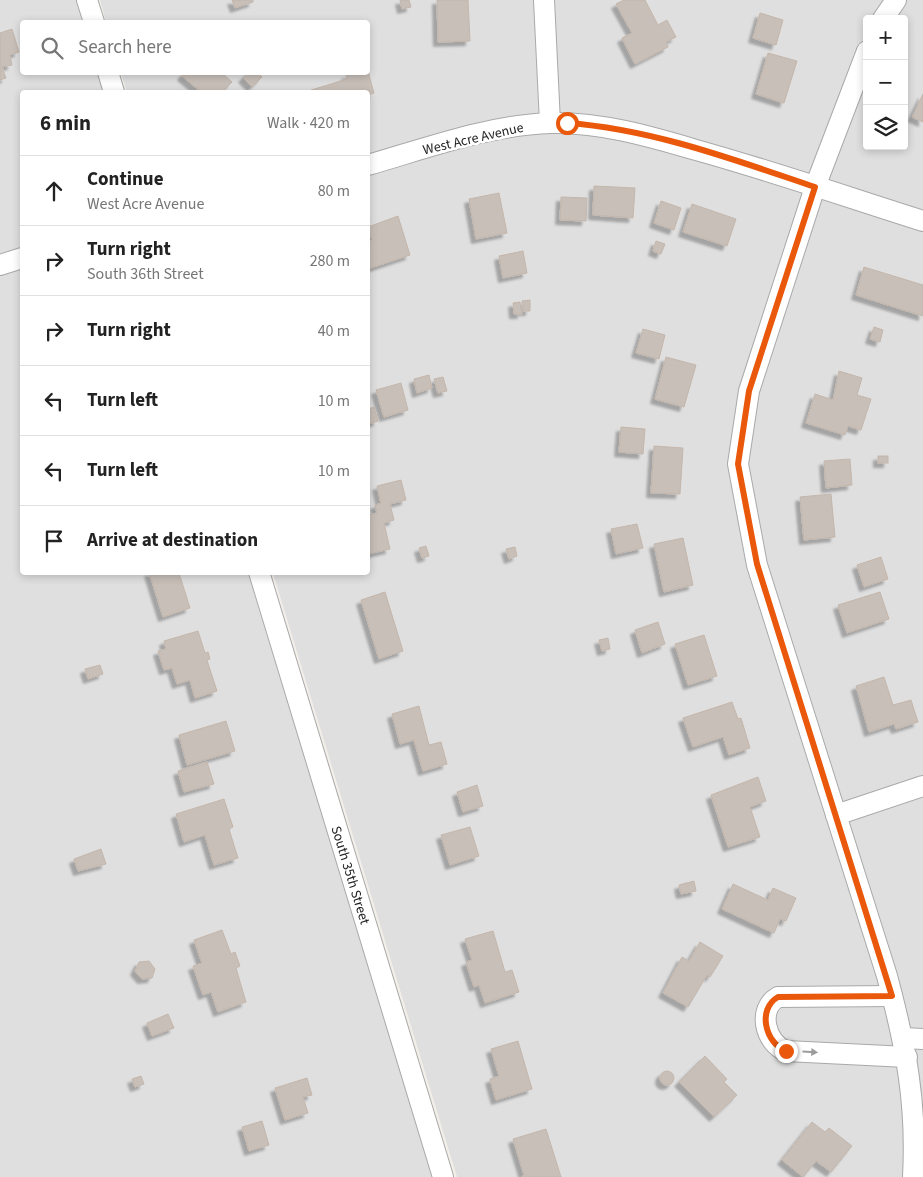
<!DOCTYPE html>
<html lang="en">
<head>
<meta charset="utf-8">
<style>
  body { margin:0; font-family:"Source Sans 3",sans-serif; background:#f6f6f6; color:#222 }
  .controls { position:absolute; right:15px; top:15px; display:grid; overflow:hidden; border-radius:5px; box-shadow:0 2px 8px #0003 }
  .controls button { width:45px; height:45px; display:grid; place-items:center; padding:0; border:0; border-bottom:1px solid #e0e0e0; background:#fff; color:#222; font:25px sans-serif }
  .stop { position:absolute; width:15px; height:15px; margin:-11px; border:4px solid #ea580c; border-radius:50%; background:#fff }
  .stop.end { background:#ea580c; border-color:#fff; box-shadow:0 1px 5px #0008 }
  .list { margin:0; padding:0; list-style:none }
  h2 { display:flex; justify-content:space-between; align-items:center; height:65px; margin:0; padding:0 20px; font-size:21px }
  h2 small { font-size:16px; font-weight:400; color:#767676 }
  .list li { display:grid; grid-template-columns:32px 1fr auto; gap:15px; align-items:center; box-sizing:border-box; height:70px; padding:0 20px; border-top:1px solid #e0e0e0 }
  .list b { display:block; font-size:19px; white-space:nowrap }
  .list p { margin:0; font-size:16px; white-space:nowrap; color:#767676 }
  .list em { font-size:16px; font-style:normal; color:#767676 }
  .icon { flex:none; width:28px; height:28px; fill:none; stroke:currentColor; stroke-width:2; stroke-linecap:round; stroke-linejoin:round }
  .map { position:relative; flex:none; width:923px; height:1177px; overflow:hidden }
  .search { position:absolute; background:#fff; box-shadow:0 2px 8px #0003; left:20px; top:20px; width:350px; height:55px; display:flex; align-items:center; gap:12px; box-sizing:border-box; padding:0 18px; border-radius:5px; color:#767676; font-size:19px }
  .panel { position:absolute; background:#fff; box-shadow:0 2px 8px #0003; left:20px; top:90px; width:350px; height:485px; border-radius:5px }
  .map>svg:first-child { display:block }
</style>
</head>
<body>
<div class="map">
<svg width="923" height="1177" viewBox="0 0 923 1177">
  <defs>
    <filter id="shadow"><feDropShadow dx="-4.5" dy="4.5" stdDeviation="1" flood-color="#0004"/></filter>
  </defs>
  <rect width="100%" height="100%" fill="#f2efe9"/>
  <g fill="#e0dfdf" fill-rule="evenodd">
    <path d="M 0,0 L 78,0 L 85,22 L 22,22 L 22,72 L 100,73 L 106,92 L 22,92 L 22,572 L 250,573 L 432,1177 L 0,1177 Z"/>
    <path d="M 100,0 L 923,0 L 923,1177 L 457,1177 L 273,573 L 368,572 L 368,92 L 127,92 L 121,73 L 368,72 L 368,22 L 106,22 ZM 867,19 L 904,19 L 904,146 L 867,146 Z"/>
  </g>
  <g fill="#c7bfb8" stroke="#c4b6ab" filter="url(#shadow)">
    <path d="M 232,0 L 253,0 L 253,2 L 235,8 Z"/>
    <path d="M 400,0 L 409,0 L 411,7 L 402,9 Z"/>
    <path d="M 437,0 L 468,0 L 470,41 L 438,42 Z"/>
    <path d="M 624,0 L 645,0 L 658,25 L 667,20 L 676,37 L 666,42 L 668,47 L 635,64 L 622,38 L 632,33 L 616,4 Z"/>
    <path d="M 760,13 L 783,20 L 776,45 L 753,38 Z"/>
    <path d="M 12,29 L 19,52 L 10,55 L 12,65 L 2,67 L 6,78 L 0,80 L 0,33 Z"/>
    <path d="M 768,53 L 797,61 L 784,103 L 756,94 Z"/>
    <path d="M 368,71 L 374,93 L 368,95 L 368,92 L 305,92 L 347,79 L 346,75 Z"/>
    <path d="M 185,72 L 221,72 L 232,82 L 222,92 L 201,92 L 182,76 Z"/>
    <path d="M 249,72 L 257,72 L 262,77 L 252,87 L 243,78 Z"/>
    <path d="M 923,94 L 923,122 L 912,117 Z"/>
    <path d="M 594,186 L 635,188 L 633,218 L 593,215 Z"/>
    <path d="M 499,193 L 507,233 L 476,239 L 469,199 Z"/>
    <path d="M 561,197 L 587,198 L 586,221 L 560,220 Z"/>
    <path d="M 661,201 L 681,208 L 674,230 L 654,223 Z"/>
    <path d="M 692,204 L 736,219 L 727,246 L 683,232 Z"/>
    <path d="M 398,216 L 410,255 L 368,269 L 368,242 L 372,240 L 368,227 Z"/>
    <path d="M 656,241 L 665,244 L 661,254 L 653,251 Z"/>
    <path d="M 523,251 L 527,273 L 503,278 L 499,256 Z"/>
    <path d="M 864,267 L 923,285 L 923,316 L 856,295 Z"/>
    <path d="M 530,300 L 530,311 L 523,311 L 522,301 Z"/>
    <path d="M 520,302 L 522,314 L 514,314 L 513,303 Z"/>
    <path d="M 874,327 L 883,330 L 880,342 L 870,339 Z"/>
    <path d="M 643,329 L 665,335 L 659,359 L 636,353 Z"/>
    <path d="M 666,357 L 696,365 L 684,407 L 655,399 Z"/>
    <path d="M 839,371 L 862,378 L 857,395 L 871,399 L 861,430 L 848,426 L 845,435 L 806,423 L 815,394 L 833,400 Z"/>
    <path d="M 429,375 L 432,388 L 417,393 L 414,379 Z"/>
    <path d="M 443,377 L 447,391 L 438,393 L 434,379 Z"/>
    <path d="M 401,383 L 408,410 L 384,417 L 376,390 Z"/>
    <path d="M 374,407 L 378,421 L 368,424 L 368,409 Z"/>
    <path d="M 621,427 L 645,429 L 643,454 L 619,452 Z"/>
    <path d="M 654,446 L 683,448 L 680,494 L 651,493 Z"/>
    <rect x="878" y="456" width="10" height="7"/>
    <path d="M 850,459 L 852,485 L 826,488 L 824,461 Z"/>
    <path d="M 401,480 L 406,500 L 390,504 L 394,520 L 384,523 L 390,549 L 368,554 L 368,515 L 377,513 L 375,505 L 381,503 L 377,486 Z"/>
    <path d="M 831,494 L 835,537 L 804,540 L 800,497 Z"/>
    <path d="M 637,524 L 643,548 L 616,554 L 611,529 Z"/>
    <path d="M 683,538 L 693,585 L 664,592 L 654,544 Z"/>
    <path d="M 426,546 L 429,556 L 422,558 L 419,548 Z"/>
    <path d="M 515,547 L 517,556 L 509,559 L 506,549 Z"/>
    <path d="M 881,557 L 888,579 L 864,587 L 857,565 Z"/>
    <path d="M 149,572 L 172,572 L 173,575 L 179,573 L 190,608 L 163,617 Z"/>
    <path d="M 385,592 L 403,651 L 379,659 L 361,600 Z"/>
    <path d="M 880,592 L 889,619 L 847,633 L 838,605 Z"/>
    <path d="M 658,622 L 665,644 L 642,653 L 635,630 Z"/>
    <path d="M 198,631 L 205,653 L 208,652 L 210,659 L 207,660 L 217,691 L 195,698 L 190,680 L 177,684 L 172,668 L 164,670 L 158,651 L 166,649 L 164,641 Z"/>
    <path d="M 704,635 L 717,676 L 688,685 L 675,644 Z"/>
    <path d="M 608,638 L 610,649 L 602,651 L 599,640 Z"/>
    <path d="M 100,665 L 103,674 L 88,679 L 85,669 Z"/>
    <path d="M 884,677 L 893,705 L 911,700 L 918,722 L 896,729 L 894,724 L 869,732 L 856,686 Z"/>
    <path d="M 732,702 L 738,719 L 741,718 L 750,748 L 729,755 L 723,737 L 693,747 L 683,718 Z"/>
    <path d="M 419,706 L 429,745 L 441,742 L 447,764 L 423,771 L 414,740 L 400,744 L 392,714 Z"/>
    <path d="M 226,721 L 235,751 L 187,765 L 179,735 Z"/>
    <path d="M 207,762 L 214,784 L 184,792 L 178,771 Z"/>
    <path d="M 758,777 L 766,801 L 750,807 L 760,837 L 728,847 L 711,795 Z"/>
    <path d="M 477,785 L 483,806 L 463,812 L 457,792 Z"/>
    <path d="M 224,799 L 233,827 L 229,829 L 238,858 L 214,865 L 205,835 L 184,842 L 176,814 Z"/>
    <path d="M 470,827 L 479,856 L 450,865 L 441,835 Z"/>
    <path d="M 101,849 L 106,864 L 78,871 L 74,859 Z"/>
    <path d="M 694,881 L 696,891 L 681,894 L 679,885 Z"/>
    <path d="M 733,884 L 768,900 L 773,888 L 796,898 L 786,921 L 780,919 L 774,933 L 722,909 Z"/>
    <path d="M 222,930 L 231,954 L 235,952 L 240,966 L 236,968 L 246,1002 L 218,1012 L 211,992 L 203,995 L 193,966 L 202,963 L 194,940 Z"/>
    <path d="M 493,931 L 505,972 L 512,970 L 519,992 L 485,1003 L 479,985 L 474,987 L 466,962 L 472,960 L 465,939 Z"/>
    <path d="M 700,942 L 723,956 L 710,977 L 707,975 L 688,1007 L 663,993 L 682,957 L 689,961 Z"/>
    <path d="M 149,961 L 155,969 L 152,978 L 142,979 L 135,971 L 139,962 Z"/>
    <path d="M 168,1014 L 174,1028 L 152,1036 L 147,1023 Z"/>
    <path d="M 518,1041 L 532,1089 L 496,1100 L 490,1079 L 499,1076 L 491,1049 Z"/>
    <path d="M 705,1056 L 727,1079 L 724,1082 L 737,1095 L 714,1117 L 679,1082 Z"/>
    <circle cx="667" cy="1078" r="7"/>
    <path d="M 141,1076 L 144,1084 L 135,1087 L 132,1079 Z"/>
    <path d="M 307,1078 L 312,1095 L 303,1097 L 308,1113 L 285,1120 L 275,1088 Z"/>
    <path d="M 262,1121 L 269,1145 L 249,1151 L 242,1127 Z"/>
    <path d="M 812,1122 L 825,1132 L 829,1128 L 852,1146 L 831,1172 L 816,1161 L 803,1177 L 782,1160 Z"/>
    <path d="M 546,1129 L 561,1177 L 521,1177 L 524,1175 L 513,1139 Z"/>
  </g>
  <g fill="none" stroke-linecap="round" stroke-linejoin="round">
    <defs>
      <g id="street">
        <path d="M 87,0 L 94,22"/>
        <path d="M 544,0 L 550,123"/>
        <path d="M 883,19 L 896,0"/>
        <path d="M 867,51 L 815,187 L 749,391 L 738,464 L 757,565 L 887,976 C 906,1047 917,1103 913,1177"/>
        <path d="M 108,72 L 114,92"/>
        <path d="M 368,165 C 427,148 489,125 551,123 C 600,122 649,136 696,150 C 772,171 847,197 923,221"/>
        <path d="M 0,265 L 22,258"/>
        <path d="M 259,572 L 443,1177"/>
        <path d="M 836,815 L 923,786"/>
        <path d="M 892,996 L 778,997 C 757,1009 765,1043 786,1051 L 907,1057"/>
        <path d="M 903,1038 L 923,1039"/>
      </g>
    </defs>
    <use href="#street" stroke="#a9a9a9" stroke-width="22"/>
    <use href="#street" stroke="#fff" stroke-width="20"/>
  </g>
  <defs><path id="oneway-solid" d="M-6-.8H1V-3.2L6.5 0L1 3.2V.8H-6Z" transform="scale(1.25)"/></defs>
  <use fill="#9c9c9c" href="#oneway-solid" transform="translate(810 1052) rotate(3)"/>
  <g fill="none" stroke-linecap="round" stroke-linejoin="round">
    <path stroke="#ea580c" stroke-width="6" d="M 567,123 C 652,129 735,160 815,187 L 749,391 L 738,464 L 757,564 L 892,996 L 778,997 C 757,1009 765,1043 786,1051"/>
  </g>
  <g text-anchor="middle" stroke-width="5" stroke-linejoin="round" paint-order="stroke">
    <g font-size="14" fill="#222" stroke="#fff">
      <text transform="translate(473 138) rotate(-13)" y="5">West Acre Avenue</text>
      <text transform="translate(351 875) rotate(73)" y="5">South 35th Street</text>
    </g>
  </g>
</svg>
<div class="controls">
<button>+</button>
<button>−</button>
<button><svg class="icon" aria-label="layers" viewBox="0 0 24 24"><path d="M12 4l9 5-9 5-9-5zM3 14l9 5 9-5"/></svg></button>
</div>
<div class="stop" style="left:567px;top:123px"></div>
<div class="stop end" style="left:786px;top:1051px"></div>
<div class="search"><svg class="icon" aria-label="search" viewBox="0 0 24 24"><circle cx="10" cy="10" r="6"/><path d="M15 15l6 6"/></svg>Search here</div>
<section class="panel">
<h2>6 min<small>Walk · 420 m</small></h2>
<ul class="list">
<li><svg class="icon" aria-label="ahead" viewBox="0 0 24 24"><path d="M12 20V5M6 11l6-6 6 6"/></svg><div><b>Continue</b><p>West Acre Avenue</p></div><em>80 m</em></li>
<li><svg class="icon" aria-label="right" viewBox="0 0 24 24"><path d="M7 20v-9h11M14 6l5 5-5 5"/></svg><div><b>Turn right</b><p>South 36th Street</p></div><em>280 m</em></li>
<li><svg class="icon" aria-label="right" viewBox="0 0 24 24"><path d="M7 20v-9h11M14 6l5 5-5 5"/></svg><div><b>Turn right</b></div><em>40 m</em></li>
<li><svg class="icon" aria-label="left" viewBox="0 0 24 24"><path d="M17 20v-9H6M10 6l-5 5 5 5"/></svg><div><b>Turn left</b></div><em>10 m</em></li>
<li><svg class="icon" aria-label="left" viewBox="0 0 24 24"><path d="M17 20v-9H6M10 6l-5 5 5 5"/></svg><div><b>Turn left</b></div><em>10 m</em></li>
<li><svg class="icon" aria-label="arrive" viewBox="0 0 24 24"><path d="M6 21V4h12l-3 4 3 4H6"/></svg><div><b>Arrive at destination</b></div></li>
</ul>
</section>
</div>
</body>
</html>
